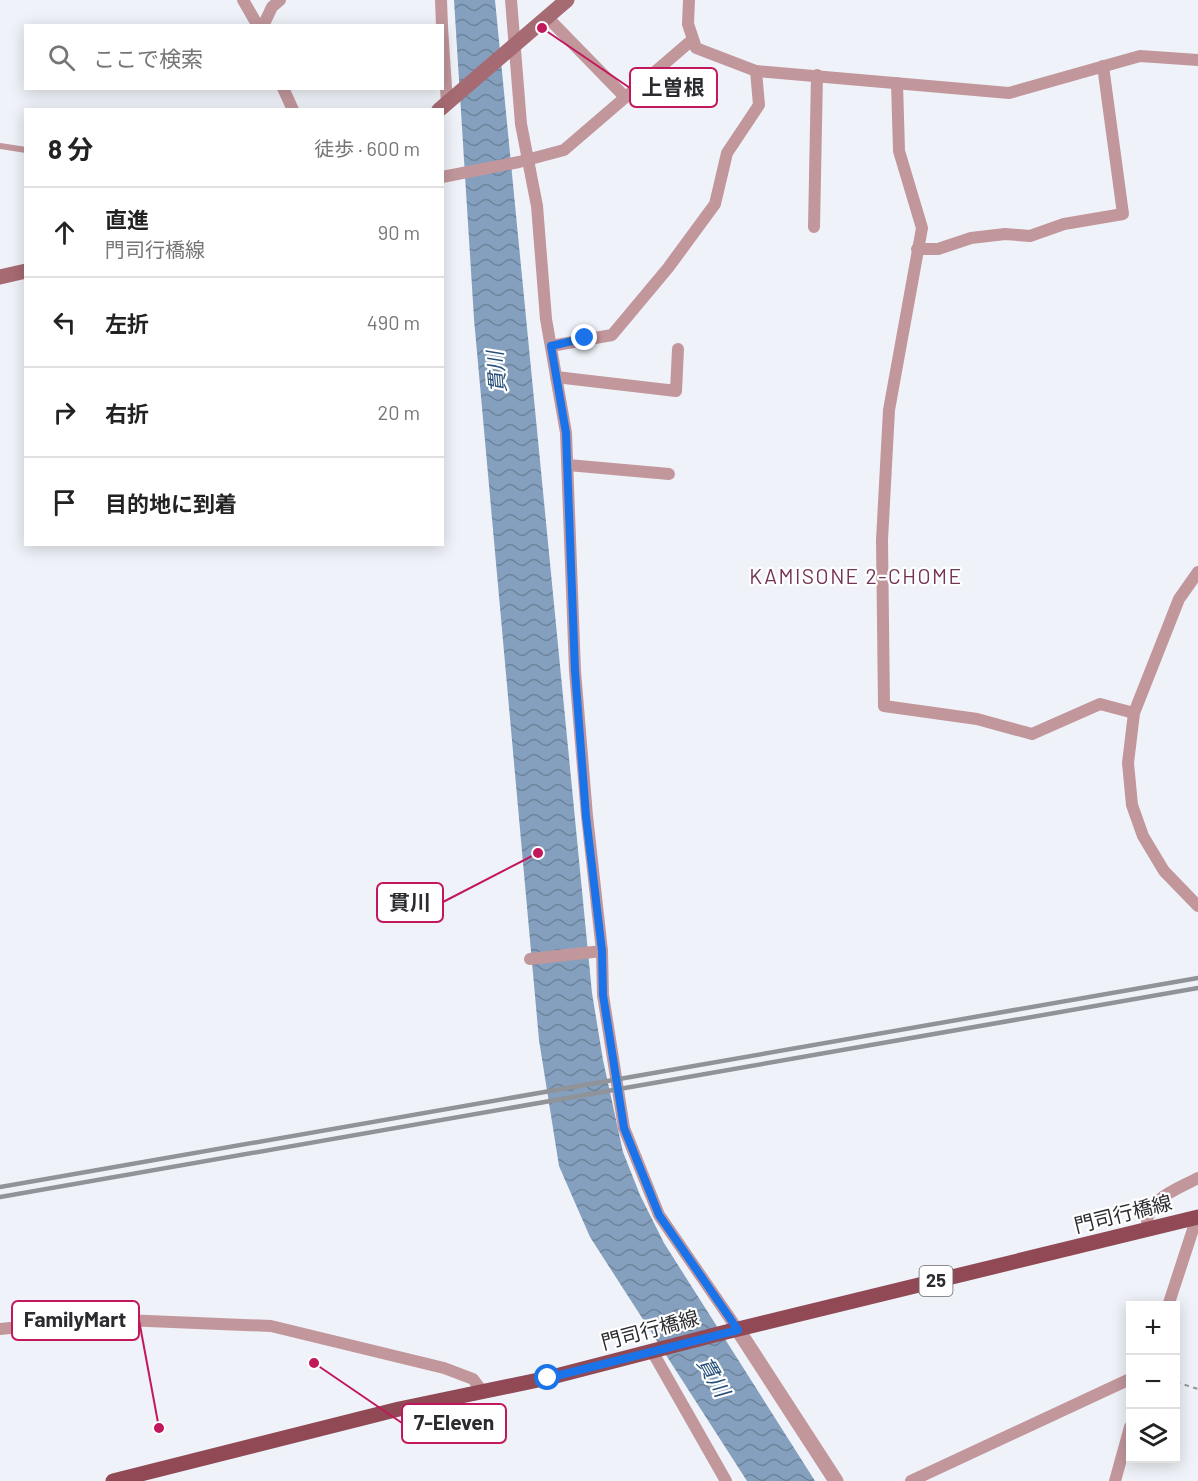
<!DOCTYPE html>
<html lang="ja">
<head>
<meta charset="utf-8">
<style>
  body { margin:0; font-family:Barlow,"Noto Sans JP",sans-serif; background:#f2f2f2; color:#222 }
  .controls { position:absolute; right:18px; bottom:18px; display:grid; overflow:hidden; border-radius:0px; box-shadow:0 3px 15px #0003 }
  .controls button { width:54px; height:54px; display:grid; place-items:center; padding:0; border:0; border-bottom:2px solid #e0e0e0; background:#fff; color:#222; font:30px sans-serif }
  .stop { position:absolute; width:18px; height:18px; margin:-14px; border:4px solid #1a73e8; border-radius:50%; background:#fff }
  .stop.end { background:#1a73e8; border-color:#fff; box-shadow:0 2px 6px #0008 }
  .list { margin:0; padding:0; list-style:none }
  h2 { display:flex; justify-content:space-between; align-items:center; height:78px; margin:0; padding:0 24px; font-size:26px }
  h2 small { font-size:20px; font-weight:400; color:#767676 }
  .list li { display:grid; grid-template-columns:39px 1fr auto; gap:18px; align-items:center; box-sizing:border-box; height:90px; padding:0 24px; border-top:2px solid #e0e0e0 }
  .list b { display:block; font-size:22px; white-space:nowrap }
  .list p { margin:0; font-size:20px; white-space:nowrap; color:#767676 }
  .list em { font-size:20px; font-style:normal; color:#767676 }
  .icon { flex:none; width:33px; height:33px; fill:none; stroke:currentColor; stroke-width:2; stroke-linecap:round; stroke-linejoin:round }
  .map { position:relative; flex:none; width:1198px; height:1481px; overflow:hidden }
  .search { position:absolute; background:#fff; box-shadow:0 3px 15px #0003; left:24px; top:24px; width:420px; height:66px; display:flex; align-items:center; gap:15px; box-sizing:border-box; padding:0 21px; border-radius:0px; color:#767676; font-size:22px }
  .panel { position:absolute; background:#fff; box-shadow:0 3px 15px #0003; left:24px; top:108px; width:420px; height:438px; border-radius:0px }
  .map>svg:first-child { display:block }
</style>
</head>
<body>
<div class="map">
<svg width="1198" height="1481" viewBox="0 0 1198 1481">
  <defs>
    <pattern id="water-waves" width="16" height="10" patternUnits="userSpaceOnUse" patternTransform="scale(1.5)"><rect width="16" height="10" fill="#85a0be"/><path d="M0 5q4-4 8 0t8 0" fill="none" stroke="#6d839b"/></pattern>
  </defs>
  <rect width="100%" height="100%" fill="#eff3f9"/>
  <path fill="url(#water-waves)" d="M 454,0 L 495,0 L 592,993 L 603,1060 L 623,1152 L 640,1195 L 664,1243 L 815,1481 L 747,1481 L 590,1237 L 559,1166 L 539,1040 L 474,319 Z"/>
  <g fill="none" stroke-linecap="round" stroke-linejoin="round">
    <path stroke="#94969b" stroke-width="2" stroke-dasharray="4.5 4.5" stroke-linecap="butt" d="M 1176,1382 L 1198,1389"/>
    <path stroke="#c1979c" stroke-width="6" d="M 0,146 L 26,150"/>
    <g stroke="#c1979c" stroke-width="12">
      <path d="M 243,0 L 258,26"/>
      <path d="M 441,0 L 442,26"/>
      <path d="M 511,0 L 521,124 L 537,206 L 546,319 L 566,433 L 575,671 L 587,816 L 602,951 L 603,995 L 624,1128 L 659,1215 L 738,1330"/>
      <path d="M 689,0 L 688,24 L 696,48 L 756,71 L 1009,93 L 1140,56 L 1198,60"/>
      <path d="M 547,17 L 625,97"/>
      <path d="M 263,26 L 272,7 L 280,0"/>
      <path d="M 442,27 L 447,103"/>
      <path d="M 897,83 L 899,151 L 922,228 L 889,410 L 882,540 L 884,706 L 977,719 L 1032,734 L 1100,704 L 1134,713"/>
      <path d="M 283,88 L 293,110"/>
      <path d="M 442,177 L 519,162 L 564,150 L 692,40"/>
      <path d="M 814,227 L 817,75"/>
      <path d="M 917,249 L 938,249 L 971,238 L 1005,234 L 1030,236 L 1064,224 L 1123,214 L 1103,66"/>
      <path d="M 551,346 L 612,335 L 668,268 L 715,204 L 727,153 L 759,105 L 756,71"/>
      <path d="M 556,377 L 676,391 L 678,349"/>
      <path d="M 568,465 L 669,474"/>
      <path d="M 1198,572 L 1179,599 L 1134,713 L 1128,763 L 1132,805 L 1143,836 L 1164,871 L 1198,906"/>
      <path d="M 530,959 L 602,951"/>
      <path d="M 1147,1229 C 1144,1199 1176,1190 1198,1178"/>
      <path d="M 1168,1306 L 1197,1217"/>
      <path d="M 0,1329 L 100,1319 L 271,1326 L 444,1368 L 473,1379 L 482,1391"/>
      <path d="M 652,1351 L 726,1481"/>
      <path d="M 911,1481 L 1130,1379"/>
      <path d="M 1115,1481 L 1130,1427"/>
    </g>
    <path stroke="#c1979c" stroke-width="15" d="M 738,1330 L 836,1481"/>
    <g stroke="#a66a72" stroke-width="15">
      <path d="M 439,110 L 567,0"/>
      <path d="M 0,277 L 26,271"/>
    </g>
    <path stroke="#914a55" stroke-width="15" d="M 113,1481 L 399,1409 L 548,1378 L 726,1332 L 1198,1217"/>
    <g stroke="#909397" stroke-width="4.5">
      <path d="M 0,1187 L 1198,978"/>
      <path d="M 0,1197 L 1198,988"/>
    </g>
  </g>
  <g fill="none" stroke-linecap="round" stroke-linejoin="round">
    <path stroke="#1a73e8" stroke-width="8" d="M 548,1378 L 738,1330 L 659,1215 L 624,1128 L 603,995 L 602,951 L 586,816 L 575,671 L 566,433 L 551,346 L 585,338"/>
  </g>
  <g text-anchor="middle" stroke-width="4.5" stroke-linejoin="round" paint-order="stroke">
    <rect fill="#fff" stroke="#6b6b6d" stroke-width="1.5" x="919.5" y="1266" width="33" height="30" rx="4.5"/>
    <g font-size="18" font-weight="bold" fill="#2b2c2f">
      <text x="936" y="1287">25</text>
    </g>
    <g font-size="20" fill="#2b2c2f" stroke="#fff">
      <text transform="translate(1123 1214) rotate(-14)" y="7">門司行橋線</text>
      <text transform="translate(650 1330) rotate(-15)" y="7">門司行橋線</text>
    </g>
    <g font-size="21" font-style="italic" fill="#265079" stroke="#fff">
      <text transform="translate(497 372) rotate(-95)" y="7">貫川</text>
      <text transform="translate(713 1377) rotate(60)" y="7">貫川</text>
    </g>
    <g font-size="21" letter-spacing="1.5" fill="#743456" stroke="#fff">
      <text x="856" y="584">KAMISONE 2-CHOME</text>
    </g>
  </g>
  <path fill="none" stroke="#c2185b" stroke-width="2" d="M542 28L630 88M538 853L443 902M159 1428L139 1320M314 1363L402 1423"/>
  <g fill="#c2185b" stroke="#fff" stroke-width="2">
    <circle cx="542" cy="28" r="6"/>
    <circle cx="538" cy="853" r="6"/>
    <circle cx="159" cy="1428" r="6"/>
    <circle cx="314" cy="1363" r="6"/>
  </g>
  <g fill="#fff" stroke="#c2185b" stroke-width="2">
    <rect x="630" y="68" width="87" height="39" rx="6"/>
    <rect x="377" y="883" width="66" height="39" rx="6"/>
    <rect x="12" y="1301" width="127" height="39" rx="6"/>
    <rect x="402" y="1404" width="104" height="39" rx="6"/>
  </g>
  <g font-size="21" text-anchor="middle" font-weight="bold" fill="#2b2c2f">
    <text x="673" y="95">上曽根</text>
    <text x="410" y="910">貫川</text>
    <text x="75" y="1327">FamilyMart</text>
    <text x="454" y="1430">7-Eleven</text>
  </g>
</svg>
<div class="controls">
<button>+</button>
<button>−</button>
<button><svg class="icon" aria-label="layers" viewBox="0 0 24 24"><path d="M12 4l9 5-9 5-9-5zM3 14l9 5 9-5"/></svg></button>
</div>
<div class="stop" style="left:548px;top:1378px"></div>
<div class="stop end" style="left:585px;top:338px"></div>
<div class="search"><svg class="icon" aria-label="search" viewBox="0 0 24 24"><circle cx="10" cy="10" r="6"/><path d="M15 15l6 6"/></svg>ここで検索</div>
<section class="panel">
<h2>8 分<small>徒歩 · 600 m</small></h2>
<ul class="list">
<li><svg class="icon" aria-label="ahead" viewBox="0 0 24 24"><path d="M12 20V5M6 11l6-6 6 6"/></svg><div><b>直進</b><p>門司行橋線</p></div><em>90 m</em></li>
<li><svg class="icon" aria-label="left" viewBox="0 0 24 24"><path d="M17 20v-9H6M10 6l-5 5 5 5"/></svg><div><b>左折</b></div><em>490 m</em></li>
<li><svg class="icon" aria-label="right" viewBox="0 0 24 24"><path d="M7 20v-9h11M14 6l5 5-5 5"/></svg><div><b>右折</b></div><em>20 m</em></li>
<li><svg class="icon" aria-label="arrive" viewBox="0 0 24 24"><path d="M6 21V4h12l-3 4 3 4H6"/></svg><div><b>目的地に到着</b></div></li>
</ul>
</section>
</div>
</body>
</html>
